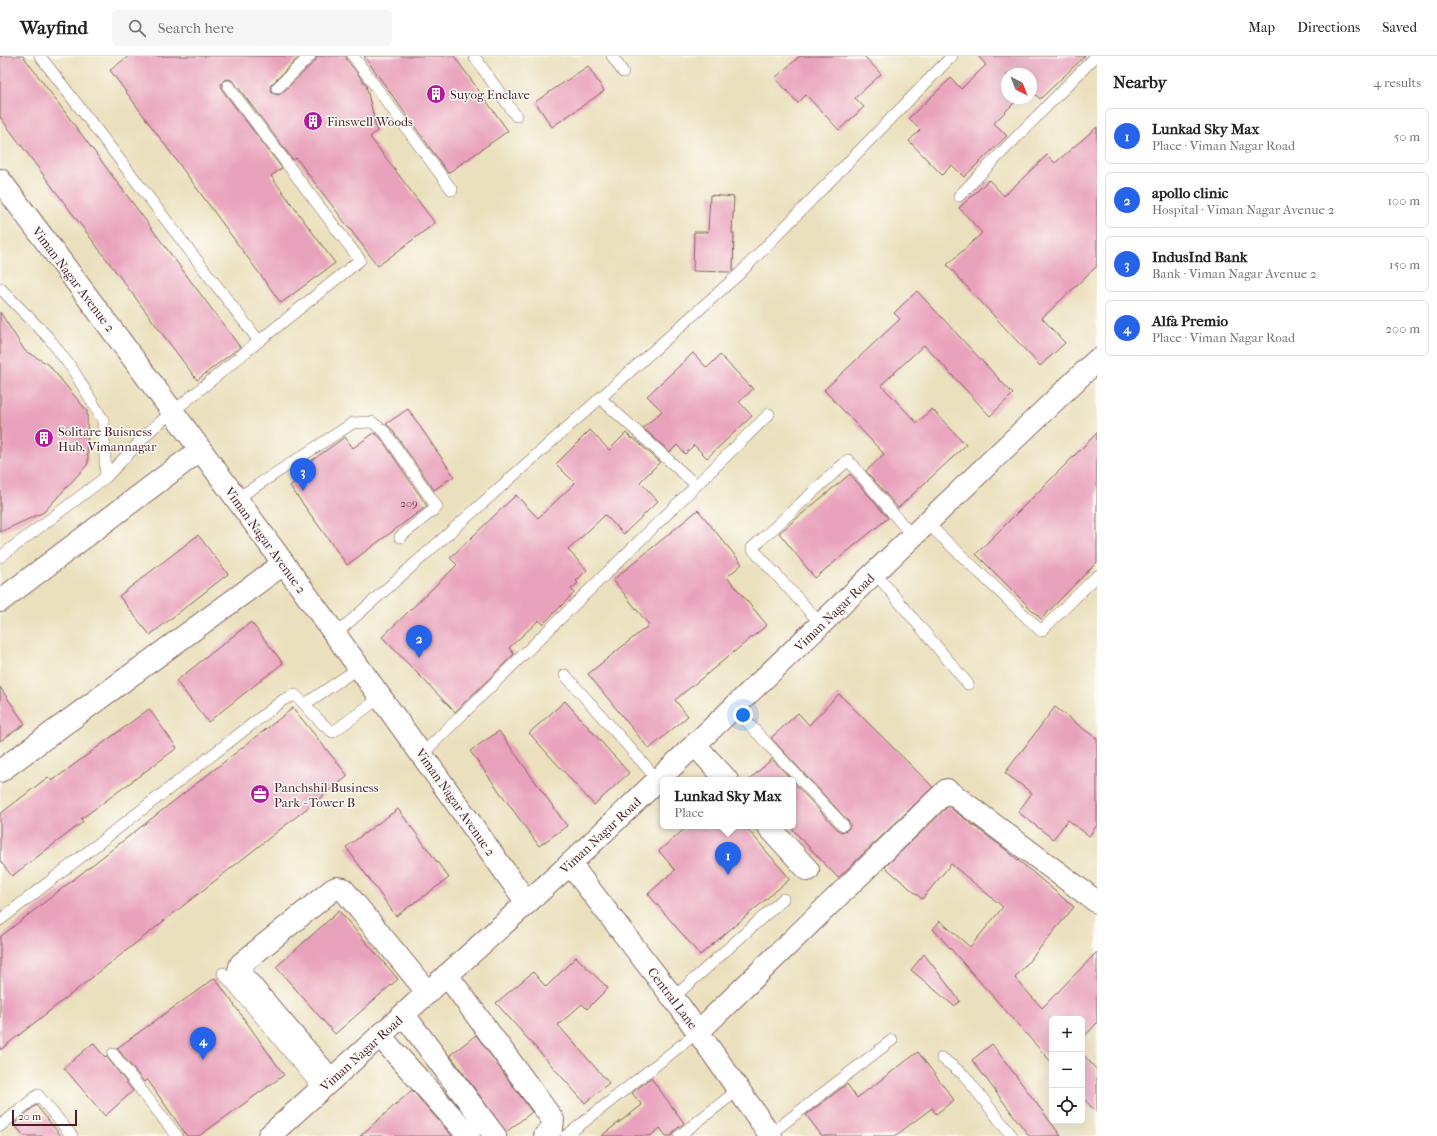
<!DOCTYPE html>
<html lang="en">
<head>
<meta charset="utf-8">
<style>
  body { margin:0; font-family:"IM FELL French Canon",serif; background:#f6f6f6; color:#222 }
  .controls { position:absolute; right:12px; bottom:12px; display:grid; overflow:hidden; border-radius:6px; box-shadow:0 4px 16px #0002 }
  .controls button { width:36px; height:36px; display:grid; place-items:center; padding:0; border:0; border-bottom:1px solid #e0e0e0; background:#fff; color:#222; font:20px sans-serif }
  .compass { position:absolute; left:1001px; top:12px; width:36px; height:36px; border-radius:50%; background:#fff; box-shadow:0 4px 16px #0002; rotate:138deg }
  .scale { position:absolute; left:12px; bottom:10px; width:65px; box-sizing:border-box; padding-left:4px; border:2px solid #4a1f2b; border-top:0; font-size:11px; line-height:14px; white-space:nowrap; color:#4a1f2b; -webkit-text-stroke:3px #fdfcf7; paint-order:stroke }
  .you { position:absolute; left:743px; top:659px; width:14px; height:14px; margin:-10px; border:3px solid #fff; border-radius:50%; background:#1a73e8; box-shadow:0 0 0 6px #1a73e833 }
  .badge { display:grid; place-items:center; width:26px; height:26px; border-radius:50%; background:#2563eb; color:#fff; font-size:13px; font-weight:700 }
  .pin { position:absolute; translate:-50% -33px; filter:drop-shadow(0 1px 2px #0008) }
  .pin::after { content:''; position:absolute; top:21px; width:14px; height:12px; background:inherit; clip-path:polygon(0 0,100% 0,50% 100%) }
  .popup { position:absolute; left:660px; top:721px; width:136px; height:52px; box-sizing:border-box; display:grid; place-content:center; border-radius:6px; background:#fff; filter:drop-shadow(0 1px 3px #0005); font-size:13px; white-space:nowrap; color:#767676 }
  .popup b { font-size:15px; color:#222 }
  .popup::after { content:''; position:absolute; left:50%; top:100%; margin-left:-8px; border:8px solid transparent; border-top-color:#fff }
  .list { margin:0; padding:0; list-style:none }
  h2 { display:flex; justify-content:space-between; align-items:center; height:52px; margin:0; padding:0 16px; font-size:17px }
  h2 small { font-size:13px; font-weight:400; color:#767676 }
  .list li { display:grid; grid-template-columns:26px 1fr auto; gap:12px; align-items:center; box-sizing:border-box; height:56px; margin:0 8px 8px; padding:0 8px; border:1px solid #e0e0e0; border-radius:6px }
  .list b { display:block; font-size:15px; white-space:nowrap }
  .list p { margin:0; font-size:13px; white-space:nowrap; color:#767676 }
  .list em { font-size:13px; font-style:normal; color:#767676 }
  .icon { flex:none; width:22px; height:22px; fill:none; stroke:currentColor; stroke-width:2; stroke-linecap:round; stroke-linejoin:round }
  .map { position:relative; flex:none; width:1097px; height:1080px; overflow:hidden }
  header { display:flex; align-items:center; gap:24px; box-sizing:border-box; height:56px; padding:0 20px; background:#fff; border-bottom:1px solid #e0e0e0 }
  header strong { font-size:19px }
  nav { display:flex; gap:22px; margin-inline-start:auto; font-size:14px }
  .search { width:280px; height:36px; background:#f6f6f6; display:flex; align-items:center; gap:10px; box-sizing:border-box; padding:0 14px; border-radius:6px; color:#767676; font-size:15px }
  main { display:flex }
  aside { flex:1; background:#fff }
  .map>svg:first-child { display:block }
</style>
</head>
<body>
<header>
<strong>Wayfind</strong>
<div class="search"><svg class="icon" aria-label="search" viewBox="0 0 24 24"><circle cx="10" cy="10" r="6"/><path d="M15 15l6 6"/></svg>Search here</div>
<nav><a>Map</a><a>Directions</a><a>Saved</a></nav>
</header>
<main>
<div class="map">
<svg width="1097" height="1080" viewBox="0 0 1097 1080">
  <rect width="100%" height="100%" fill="#fdfcf7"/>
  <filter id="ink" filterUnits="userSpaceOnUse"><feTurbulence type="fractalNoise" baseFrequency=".025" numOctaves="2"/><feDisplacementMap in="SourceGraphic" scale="8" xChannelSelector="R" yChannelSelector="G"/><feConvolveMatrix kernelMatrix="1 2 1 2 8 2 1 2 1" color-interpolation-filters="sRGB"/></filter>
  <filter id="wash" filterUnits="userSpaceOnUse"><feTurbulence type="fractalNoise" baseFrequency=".012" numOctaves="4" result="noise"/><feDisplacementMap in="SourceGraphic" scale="16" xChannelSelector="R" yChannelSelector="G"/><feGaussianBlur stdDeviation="0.9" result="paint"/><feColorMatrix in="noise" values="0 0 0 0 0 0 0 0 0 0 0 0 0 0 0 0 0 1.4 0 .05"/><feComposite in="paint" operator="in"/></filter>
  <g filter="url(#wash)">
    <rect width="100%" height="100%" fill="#ebe0bd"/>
    <g id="blocks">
      <g fill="#e9a2bb">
        <path d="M 0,0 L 23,0 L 240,291 L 197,324 L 0,61 Z"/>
        <path d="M 129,0 L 300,0 L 270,30 L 272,37 L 278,39 L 282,37 L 315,5 L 317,0 L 346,0 L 347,4 L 366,29 L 377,75 L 370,81 L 435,167 L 378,210 L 296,102 L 293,104 L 234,26 L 230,23 L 224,24 L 221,28 L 222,34 L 282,112 L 271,120 L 335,207 L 281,247 L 110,14 Z"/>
        <path d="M 364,0 L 454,0 L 508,75 L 448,117 Z"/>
        <path d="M 800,0 L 864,0 L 881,18 L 855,42 L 864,51 L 839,74 L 806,39 L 798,47 L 775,22 Z"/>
        <path d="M 978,0 L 1085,0 L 1040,43 L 1031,34 L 1031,18 L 1007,18 L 1007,42 L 1019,42 L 994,67 L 1007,80 L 964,121 L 952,109 L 942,119 L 909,85 L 920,74 L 909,62 L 951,22 L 961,33 L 986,9 Z"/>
        <path d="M 588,10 L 604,35 L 552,71 L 535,46 Z"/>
        <path d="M 1097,71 L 1097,210 L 1042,262 L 1065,287 L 1040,310 L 947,209 L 982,177 L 959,152 L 989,124 L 1004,140 L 1047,99 L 1055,107 Z"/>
        <path d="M 710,139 L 734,141 L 732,177 L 734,177 L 733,214 L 730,216 L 693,215 L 694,176 L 708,176 Z"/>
        <path d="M 917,235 L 1013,338 L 990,360 L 924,289 L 881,329 L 917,367 L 932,353 L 966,389 L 898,452 L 866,415 L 884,398 L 824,334 L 900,263 L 894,257 Z"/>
        <path d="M 0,256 L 25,295 L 48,308 L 87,355 L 88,408 L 44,456 L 0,476 Z"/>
        <path d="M 693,297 L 707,312 L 720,299 L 753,333 L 739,346 L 752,360 L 707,402 L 694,389 L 685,398 L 677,389 L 670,396 L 643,372 L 662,355 L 647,340 Z"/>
        <path d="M 408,353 L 454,420 L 434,434 L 391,372 L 386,368 Z"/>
        <path d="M 590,374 L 609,394 L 626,377 L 632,383 L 633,382 L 660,406 L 640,426 L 658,445 L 624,478 L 605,459 L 568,494 L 587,514 L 576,525 L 578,527 L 571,533 L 574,537 L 543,568 L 539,564 L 509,592 L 514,598 L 455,656 L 382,581 L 457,509 L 450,502 L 516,439 L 538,462 L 575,427 L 556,408 Z"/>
        <path d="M 374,377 L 380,381 L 427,450 L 347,509 L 290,430 L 299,423 L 294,417 L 345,381 L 353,392 Z"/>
        <path d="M 1097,377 L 1097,506 L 1041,563 L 976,498 Z"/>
        <path d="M 850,418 L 888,462 L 815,522 L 779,477 Z"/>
        <path d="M 698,454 L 742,508 L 727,521 L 767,569 L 675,644 L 688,660 L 649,693 L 588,618 L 649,569 L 613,524 Z"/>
        <path d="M 198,479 L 228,518 L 150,579 L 119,540 Z"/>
        <path d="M 251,566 L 283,607 L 208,666 L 176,625 Z"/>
        <path d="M 0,631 L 25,668 L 0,685 Z"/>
        <path d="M 839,638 L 933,731 L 838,822 L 793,774 L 793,726 L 838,774 L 841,776 L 847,774 L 850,771 L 850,767 L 771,682 L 798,657 L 809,669 Z"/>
        <path d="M 565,645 L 629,717 L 594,749 L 529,677 Z"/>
        <path d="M 1055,651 L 1097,683 L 1097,769 L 1089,780 L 1068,764 L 1053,783 L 1018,756 L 1032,737 L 1005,717 Z"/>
        <path d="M 293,652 L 348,720 L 0,994 L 0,881 Z"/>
        <path d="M 149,653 L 177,692 L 81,763 L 83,766 L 12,820 L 0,805 L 0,758 L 48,721 L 52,725 Z"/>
        <path d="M 499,675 L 567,770 L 539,790 L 470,695 Z"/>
        <path d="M 772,703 L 792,724 L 749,724 Z"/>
        <path d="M 948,750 L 1006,794 L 1074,851 L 1015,922 L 1042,952 L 1097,896 L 1097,967 L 1082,983 L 1082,963 L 1052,963 L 1052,1007 L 933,873 L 940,865 L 970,891 L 1003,851 L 951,808 L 922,843 L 885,811 Z"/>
        <path d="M 398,753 L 449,822 L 396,860 L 346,791 Z"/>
        <path d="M 688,770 L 745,770 L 790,823 L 700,899 L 648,838 L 675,814 L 659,795 Z"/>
        <path d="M 339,855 L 398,923 L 335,978 L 276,911 Z"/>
        <path d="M 924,898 L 960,945 L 954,950 L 911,914 Z"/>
        <path d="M 576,901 L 608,932 L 587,953 L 582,948 L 558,969 L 609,1027 L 585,1047 L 496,947 L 533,916 L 546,931 Z"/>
        <path d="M 215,922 L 284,1019 L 199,1080 L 187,1080 L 147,1023 L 144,1026 L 117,992 Z"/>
        <path d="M 476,979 L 532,1056 L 506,1076 L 450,999 Z"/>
        <path d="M 93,987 L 105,1001 L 106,1000 L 133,1035 L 105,1060 L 64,1012 Z"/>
        <path d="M 992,988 L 1061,1080 L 1029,1080 L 972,1004 Z"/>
        <path d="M 918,996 L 954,1044 L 936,1058 L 932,1052 L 895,1080 L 822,1080 L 806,1059 L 847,1028 L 857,1042 Z"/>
        <path d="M 1082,997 L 1097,1014 L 1097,1057 L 1082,1041 Z"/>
        <path d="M 651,1022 L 684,1067 L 674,1075 L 672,1080 L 666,1080 L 660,1072 L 650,1080 L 601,1080 L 642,1049 L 632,1037 Z"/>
        <path d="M 412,1034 L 452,1080 L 360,1080 Z"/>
        <path d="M 36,1049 L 61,1080 L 24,1080 L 14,1068 Z"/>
      </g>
    </g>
  </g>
  <g filter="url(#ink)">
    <use href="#blocks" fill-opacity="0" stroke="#82635e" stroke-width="1"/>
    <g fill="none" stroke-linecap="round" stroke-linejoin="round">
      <defs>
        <g id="service">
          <path d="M 353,0 L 452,134"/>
          <path d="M 474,0 L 516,60"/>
          <path d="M 612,0 L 623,16"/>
          <path d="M 228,30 L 360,204 L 259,285"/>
          <path d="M 277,32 L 310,0"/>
          <path d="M 959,140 L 1096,0"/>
          <path d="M 0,232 L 48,281 L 73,314 L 103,364 L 106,421"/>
          <path d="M 600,342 L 696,429"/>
          <path d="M 236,443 L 353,367 L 372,366 L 385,376 L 437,451 L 400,481"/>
          <path d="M 927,467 L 1041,575 L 1097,520"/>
          <path d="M 0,501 L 106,421 L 153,372 L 259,285 L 40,0"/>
          <path d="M 875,517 L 968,628"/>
          <path d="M 821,568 L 752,492 L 848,404 L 913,481"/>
          <path d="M 336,578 L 738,219 L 952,0"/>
          <path d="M 565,619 L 658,724"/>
          <path d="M 305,648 L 360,611"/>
          <path d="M 734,652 L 843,769"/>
          <path d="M 422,698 L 769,358"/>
          <path d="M 0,864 L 283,644 L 295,639 C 309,651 318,667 333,676 L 381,641"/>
          <path d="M 223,917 L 320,1034"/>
          <path d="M 673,942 L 783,843"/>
          <path d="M 113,998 L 177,1080"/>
          <path d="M 942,1002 L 964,1019 L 1012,1080"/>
          <path d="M 0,1070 L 38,1039 L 72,1080"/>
          <path d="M 770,1078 L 892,984"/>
          <path d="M 566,1080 L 698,976"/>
          <path d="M 679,1080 L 738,1034"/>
        </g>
        <g id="minor">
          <path d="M 695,689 L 727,724"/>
          <path d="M 0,715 L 283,508"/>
          <path d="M 768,770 L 808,814"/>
          <path d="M 570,808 L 681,952 L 771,1080"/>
          <path d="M 447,919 L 553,1064 L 552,1072 L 545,1080"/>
          <path d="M 404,959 L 495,1080"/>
          <path d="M 698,976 L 947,734 L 1097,846"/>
          <path d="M 380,980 L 469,1080"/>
          <path d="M 331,1024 L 244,922 L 239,914 L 241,908 L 331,835 L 336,832 L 343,833 L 428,937"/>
        </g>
        <g id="tertiary">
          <path d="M 0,124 C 179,362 355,603 527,847"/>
          <path d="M 0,545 L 200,394"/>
          <path d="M 269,1080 L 570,808 L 1097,304"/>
        </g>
      </defs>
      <use href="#service" stroke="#82635e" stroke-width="12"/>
      <use href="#minor" stroke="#82635e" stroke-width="24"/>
      <use href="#tertiary" stroke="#82635e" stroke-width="24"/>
      <use href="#service" stroke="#fff" stroke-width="11"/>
      <use href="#minor" stroke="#fff" stroke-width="22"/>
      <use href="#tertiary" stroke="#fff" stroke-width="22"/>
    </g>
  </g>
  <defs>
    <symbol id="building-disc" viewBox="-11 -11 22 22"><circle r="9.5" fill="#b5179e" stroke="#fdfcf7"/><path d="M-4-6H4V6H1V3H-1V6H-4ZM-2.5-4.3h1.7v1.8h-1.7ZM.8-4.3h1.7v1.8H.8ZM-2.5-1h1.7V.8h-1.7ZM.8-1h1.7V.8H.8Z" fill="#fff"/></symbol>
    <symbol id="office-disc" viewBox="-11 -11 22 22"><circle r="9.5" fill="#b5179e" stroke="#fdfcf7"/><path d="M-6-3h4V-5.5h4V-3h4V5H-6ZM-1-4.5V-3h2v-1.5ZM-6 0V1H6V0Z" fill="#fff"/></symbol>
  </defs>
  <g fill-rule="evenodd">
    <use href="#building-disc" x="425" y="27" width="22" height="22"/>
    <use href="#building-disc" x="302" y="54" width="22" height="22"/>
    <use href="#building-disc" x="33" y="371" width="22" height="22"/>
    <use href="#office-disc" x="249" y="727" width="22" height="22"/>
  </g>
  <g text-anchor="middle" stroke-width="3" stroke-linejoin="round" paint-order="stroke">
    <g font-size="11" fill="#72404f">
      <text x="409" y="451">209</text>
    </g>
    <g font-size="13" fill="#4a1f2b" stroke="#fdfcf7" text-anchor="start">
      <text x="450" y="43">Suyog Enclave</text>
      <text x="327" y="70">Finswell Woods</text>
      <text x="58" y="380">Solitare Buisness<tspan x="58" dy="15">Hub, Vimannagar</tspan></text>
      <text x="274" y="736">Panchshil Business<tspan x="274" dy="15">Park - Tower B</tspan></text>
    </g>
    <g font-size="13" fill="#4a1f2b" stroke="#fdfcf7">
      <text transform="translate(74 223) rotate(53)" y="5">Viman Nagar Avenue 2</text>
      <text transform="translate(266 484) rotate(54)" y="5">Viman Nagar Avenue 2</text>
      <text transform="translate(834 556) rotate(-44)" y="5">Viman Nagar Road</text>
      <text transform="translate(456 746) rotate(55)" y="5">Viman Nagar Avenue 2</text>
      <text transform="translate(600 779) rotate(-43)" y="5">Viman Nagar Road</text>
      <text transform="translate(673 942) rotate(53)" y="5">Central Lane</text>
      <text transform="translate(361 997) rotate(-42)" y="5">Viman Nagar Road</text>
    </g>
  </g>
</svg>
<div class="controls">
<button>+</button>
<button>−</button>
<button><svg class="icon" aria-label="locate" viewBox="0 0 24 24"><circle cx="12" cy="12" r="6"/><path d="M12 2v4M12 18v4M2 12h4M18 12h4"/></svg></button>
</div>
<svg class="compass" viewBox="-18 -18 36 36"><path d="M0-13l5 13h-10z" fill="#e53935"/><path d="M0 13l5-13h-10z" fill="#767676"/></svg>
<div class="scale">20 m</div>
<div class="you"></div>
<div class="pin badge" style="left:728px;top:819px">1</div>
<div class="popup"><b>Lunkad Sky Max</b>Place</div>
<div class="pin badge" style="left:419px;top:602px">2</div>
<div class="pin badge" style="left:303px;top:435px">3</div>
<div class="pin badge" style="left:203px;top:1004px">4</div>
</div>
<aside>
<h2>Nearby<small>4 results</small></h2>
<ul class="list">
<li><span class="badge">1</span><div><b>Lunkad Sky Max</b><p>Place · Viman Nagar Road</p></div><em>50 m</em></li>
<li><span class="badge">2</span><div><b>apollo clinic</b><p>Hospital · Viman Nagar Avenue 2</p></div><em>100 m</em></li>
<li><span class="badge">3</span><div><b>IndusInd Bank</b><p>Bank · Viman Nagar Avenue 2</p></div><em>150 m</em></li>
<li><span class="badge">4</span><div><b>Alfa Premio</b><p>Place · Viman Nagar Road</p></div><em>200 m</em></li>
</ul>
</aside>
</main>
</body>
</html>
